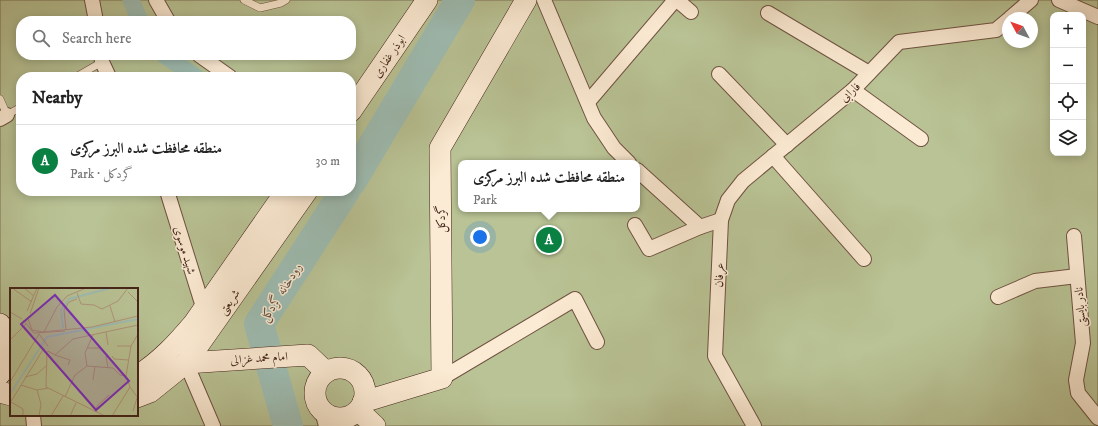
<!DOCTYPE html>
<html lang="en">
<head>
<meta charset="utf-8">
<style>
  body { margin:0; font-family:"IM FELL DW Pica",Amiri,serif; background:#f6f6f6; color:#222 }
  .controls { position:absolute; right:12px; top:12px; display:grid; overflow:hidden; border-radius:8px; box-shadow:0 2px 10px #0003 }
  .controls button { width:36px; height:36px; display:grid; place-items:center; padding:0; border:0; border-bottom:1px solid #e0e0e0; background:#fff; color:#222; font:20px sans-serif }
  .compass { position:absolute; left:1002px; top:12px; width:36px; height:36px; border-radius:50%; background:#fff; box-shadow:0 2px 10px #0003; rotate:311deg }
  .you { position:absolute; left:480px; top:237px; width:14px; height:14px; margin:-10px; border:3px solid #fff; border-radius:50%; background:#1a73e8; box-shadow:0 0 0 6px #1a73e833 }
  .badge { display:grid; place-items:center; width:26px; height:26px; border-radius:50%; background:#0b8043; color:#fff; font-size:13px; font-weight:700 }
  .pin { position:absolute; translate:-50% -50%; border:2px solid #fff; box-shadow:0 1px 4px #0006 }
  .popup { position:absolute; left:458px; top:160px; width:182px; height:52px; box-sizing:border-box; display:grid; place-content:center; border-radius:8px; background:#fff; filter:drop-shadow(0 1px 3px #0005); font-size:13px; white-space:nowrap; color:#767676 }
  .popup b { font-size:15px; color:#222 }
  .popup::after { content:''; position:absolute; left:50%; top:100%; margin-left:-8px; border:8px solid transparent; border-top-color:#fff }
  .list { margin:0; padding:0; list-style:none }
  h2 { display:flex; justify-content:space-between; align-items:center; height:52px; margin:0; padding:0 16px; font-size:17px }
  h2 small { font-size:13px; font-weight:400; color:#767676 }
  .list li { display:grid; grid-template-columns:26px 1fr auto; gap:12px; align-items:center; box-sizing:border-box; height:72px; padding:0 16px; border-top:1px solid #e0e0e0 }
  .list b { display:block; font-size:15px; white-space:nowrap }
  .list p { margin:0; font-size:13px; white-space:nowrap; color:#767676 }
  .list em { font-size:13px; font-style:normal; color:#767676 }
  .icon { flex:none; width:22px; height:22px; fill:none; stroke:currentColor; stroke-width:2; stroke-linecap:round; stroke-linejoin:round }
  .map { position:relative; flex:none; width:1098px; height:426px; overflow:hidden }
  .search { position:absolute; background:#fff; box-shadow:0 2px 10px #0003; left:16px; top:16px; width:340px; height:44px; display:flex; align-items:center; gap:10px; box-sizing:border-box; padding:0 14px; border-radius:16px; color:#767676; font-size:15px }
  .panel { position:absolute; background:#fff; box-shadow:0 2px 10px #0003; left:16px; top:72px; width:340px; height:124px; border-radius:16px }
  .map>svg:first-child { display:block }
</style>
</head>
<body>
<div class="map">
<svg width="1098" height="426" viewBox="0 0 1098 426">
  <rect width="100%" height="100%" fill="#fae0bd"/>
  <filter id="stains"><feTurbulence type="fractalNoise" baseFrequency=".005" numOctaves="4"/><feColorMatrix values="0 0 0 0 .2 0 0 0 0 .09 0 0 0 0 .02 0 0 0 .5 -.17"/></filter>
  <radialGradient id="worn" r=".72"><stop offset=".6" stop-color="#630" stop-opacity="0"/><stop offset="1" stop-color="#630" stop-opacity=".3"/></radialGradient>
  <path fill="#b9c395" stroke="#7e7356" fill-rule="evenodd" d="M 0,0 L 1098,0 L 1098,426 L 0,426 ZM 1053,15 L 1083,15 L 1083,153 L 1053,153 ZM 1008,18 L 1032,18 L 1032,42 L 1008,42 ZM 21,21 L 351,21 L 351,55 L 21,55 ZM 21,77 L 351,77 L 351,191 L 21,191 ZM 461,163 L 637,163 L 637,209 L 461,209 ZM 11,289 L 137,289 L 137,415 L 11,415 Z"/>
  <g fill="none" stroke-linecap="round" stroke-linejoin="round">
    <g stroke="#9ebdb3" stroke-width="17">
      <path d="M 131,0 L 140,21"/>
      <path d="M 164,55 L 196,77"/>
    </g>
    <g stroke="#9ebdb3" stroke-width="30">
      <path d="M 351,182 L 460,0"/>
      <path d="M 288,426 L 259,324 L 345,191"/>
    </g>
    <defs>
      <g id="lane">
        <path d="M 244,0 L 260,8 L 281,3 L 286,0"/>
        <path d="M 76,77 L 102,62"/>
        <path d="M 0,99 L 7,115 L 21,107"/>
      </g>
      <g id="street">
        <path d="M 92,0 L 96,21"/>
        <path d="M 156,0 L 168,21"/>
        <path d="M 544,0 L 594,118 L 614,148 L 629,163"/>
        <path d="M 677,0 L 691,12"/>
        <path d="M 1059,0 L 1098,17"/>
        <path d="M 768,13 L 869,73"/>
        <path d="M 1010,18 L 1031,0"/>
        <path d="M 101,55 L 102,62 L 109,77"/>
        <path d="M 199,55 L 230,77"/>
        <path d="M 719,74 L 787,145"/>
        <path d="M 853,90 L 921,139"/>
        <path d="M 588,102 L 675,0"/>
        <path d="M 0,119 L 7,115"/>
        <path d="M 773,156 L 864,259"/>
        <path d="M 637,170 L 700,227 L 721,220"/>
        <path d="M 167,191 L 204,310"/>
        <path d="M 635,225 L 649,249 L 700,227"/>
        <path d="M 1074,236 L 1083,343 L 1076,380 L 1078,393 L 1098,418"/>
        <path d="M 998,297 L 1035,281 L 1077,276"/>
        <path d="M 186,363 L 213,426"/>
        <path d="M 442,378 L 575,299 L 597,342"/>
        <path d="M 322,411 L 326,426"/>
        <path d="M 33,415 L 34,426"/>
        <path d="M 754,426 L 715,356 L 721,220 L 728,200 L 743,181 L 853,90 L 899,42 L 996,30 L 1008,20"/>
      </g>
      <g id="secondary">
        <path d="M 351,111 L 427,0"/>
        <path d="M 0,324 C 7,339 9,359 0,374"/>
        <path d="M 186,363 L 308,355 L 326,372"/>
        <circle cx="340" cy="393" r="25"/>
        <path d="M 137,376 C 160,362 177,343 194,323 L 286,191"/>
        <path d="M 0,392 L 11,395"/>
        <path d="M 137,397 L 150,392 L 186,363 L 307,191"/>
        <path d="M 363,402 L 442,378 L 440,148 L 526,0"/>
        <path d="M 359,411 L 375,426"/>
      </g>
    </defs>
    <use href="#lane" stroke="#705241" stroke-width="8"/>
    <use href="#street" stroke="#705241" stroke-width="16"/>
    <use href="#secondary" stroke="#422318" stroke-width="22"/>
    <use href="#lane" stroke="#fcebd4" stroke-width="7"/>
    <use href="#street" stroke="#fcebd4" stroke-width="14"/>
    <use href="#secondary" stroke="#fcebd4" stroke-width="21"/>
  </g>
  <g text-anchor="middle" stroke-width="3" stroke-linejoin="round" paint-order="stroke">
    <g font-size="12" fill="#422318" stroke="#fcebd4">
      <text transform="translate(389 56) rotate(-56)" y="4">ابوذر غفاری</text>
      <text transform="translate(850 92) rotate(-42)" y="4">فارابی</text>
      <text transform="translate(441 219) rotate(-91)" y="4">گردکل</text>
      <text transform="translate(185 250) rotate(73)" y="4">شهید موسوی</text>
      <text transform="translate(719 275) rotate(-88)" y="4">عرفان</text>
      <text transform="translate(229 302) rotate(-55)" y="4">شریعتی</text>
      <text transform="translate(1080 307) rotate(-95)" y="4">نادر بایستی</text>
      <text transform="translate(259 358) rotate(-4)" y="4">امام محمد غزالی</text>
    </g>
    <g font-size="13" font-style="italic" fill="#5e5146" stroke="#fcebd4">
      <text transform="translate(280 292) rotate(-58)" y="5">رودخانه گردکل</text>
    </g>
  </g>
  <g transform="translate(10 288)">
    <rect width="128" height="128" fill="#fae0bd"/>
    <path d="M 0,0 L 128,0 L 128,128 L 0,128 Z" fill="#b9c395"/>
    <path fill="none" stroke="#9ebdb3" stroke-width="2" d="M 53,40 L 51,22 L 59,11 L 101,0M 0,106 L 37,49 L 128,31"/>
    <path fill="none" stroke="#b0947b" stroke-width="1" d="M 2,0 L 22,14M 14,0 L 24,8M 118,4 L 128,14M 67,5 L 71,16 L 84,17 L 92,21 L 108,13 L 118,0M 100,18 L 105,34M 17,23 L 27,0M 0,24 L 12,31M 20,26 L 29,0M 18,31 L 22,42 L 33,44 L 82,39 L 128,28M 13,32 L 24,45 L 55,43M 56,42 L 54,22 L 59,14 L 67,11M 34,44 L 47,19 L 57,8 L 76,0M 96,44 L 98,57M 0,52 L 16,36M 107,58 L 121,58M 77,60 L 91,60 L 91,62M 37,63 L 36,99 L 95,128M 38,63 L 45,67 L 63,51 L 128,37M 45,67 L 60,72 L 58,77M 96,68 L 98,80M 102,68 L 104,71 L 119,72M 77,78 L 103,80 L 110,87 L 116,88M 77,78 L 75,65 L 83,47M 15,89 L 27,86 L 36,78M 83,92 L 85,78M 0,94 L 29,46 L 38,58M 11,97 L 27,102 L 38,100M 120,99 L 128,110M 27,102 L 31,116 L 29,128M 55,109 L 65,87 L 77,78M 1,114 L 13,121 L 13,128M 0,115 L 34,60M 123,123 L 127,110M 86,124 L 87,118 L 99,107M 41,128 L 53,108M 60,128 L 66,115M 102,128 L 120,99 L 116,88 L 121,58 L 128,46"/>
    <path fill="#7b2cbf" fill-opacity="0.15" stroke="#7b2cbf" stroke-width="2" d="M 45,7 L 119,93 L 86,122 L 11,36 Z"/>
    <rect width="128" height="128" fill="none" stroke="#422318" stroke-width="2"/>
  </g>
  <rect width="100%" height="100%" filter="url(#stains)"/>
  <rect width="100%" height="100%" fill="url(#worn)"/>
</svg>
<div class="controls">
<button>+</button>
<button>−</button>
<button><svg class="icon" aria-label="locate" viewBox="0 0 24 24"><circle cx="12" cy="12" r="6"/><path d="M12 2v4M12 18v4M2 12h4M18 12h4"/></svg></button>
<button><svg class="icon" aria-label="layers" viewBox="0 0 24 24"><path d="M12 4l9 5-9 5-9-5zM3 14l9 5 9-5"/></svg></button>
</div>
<svg class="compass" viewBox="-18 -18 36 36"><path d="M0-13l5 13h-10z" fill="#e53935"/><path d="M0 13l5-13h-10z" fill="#767676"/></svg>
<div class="you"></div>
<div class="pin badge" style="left:549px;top:240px">A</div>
<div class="popup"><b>منطقه محافظت شده البرز مرکزی</b>Park</div>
<div class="search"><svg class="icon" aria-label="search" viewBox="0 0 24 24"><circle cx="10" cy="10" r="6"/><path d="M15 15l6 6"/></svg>Search here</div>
<section class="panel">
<h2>Nearby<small></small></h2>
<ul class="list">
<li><span class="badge">A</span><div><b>منطقه محافظت شده البرز مرکزی</b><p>Park · گردکل</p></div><em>30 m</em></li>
</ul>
</section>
</div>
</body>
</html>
